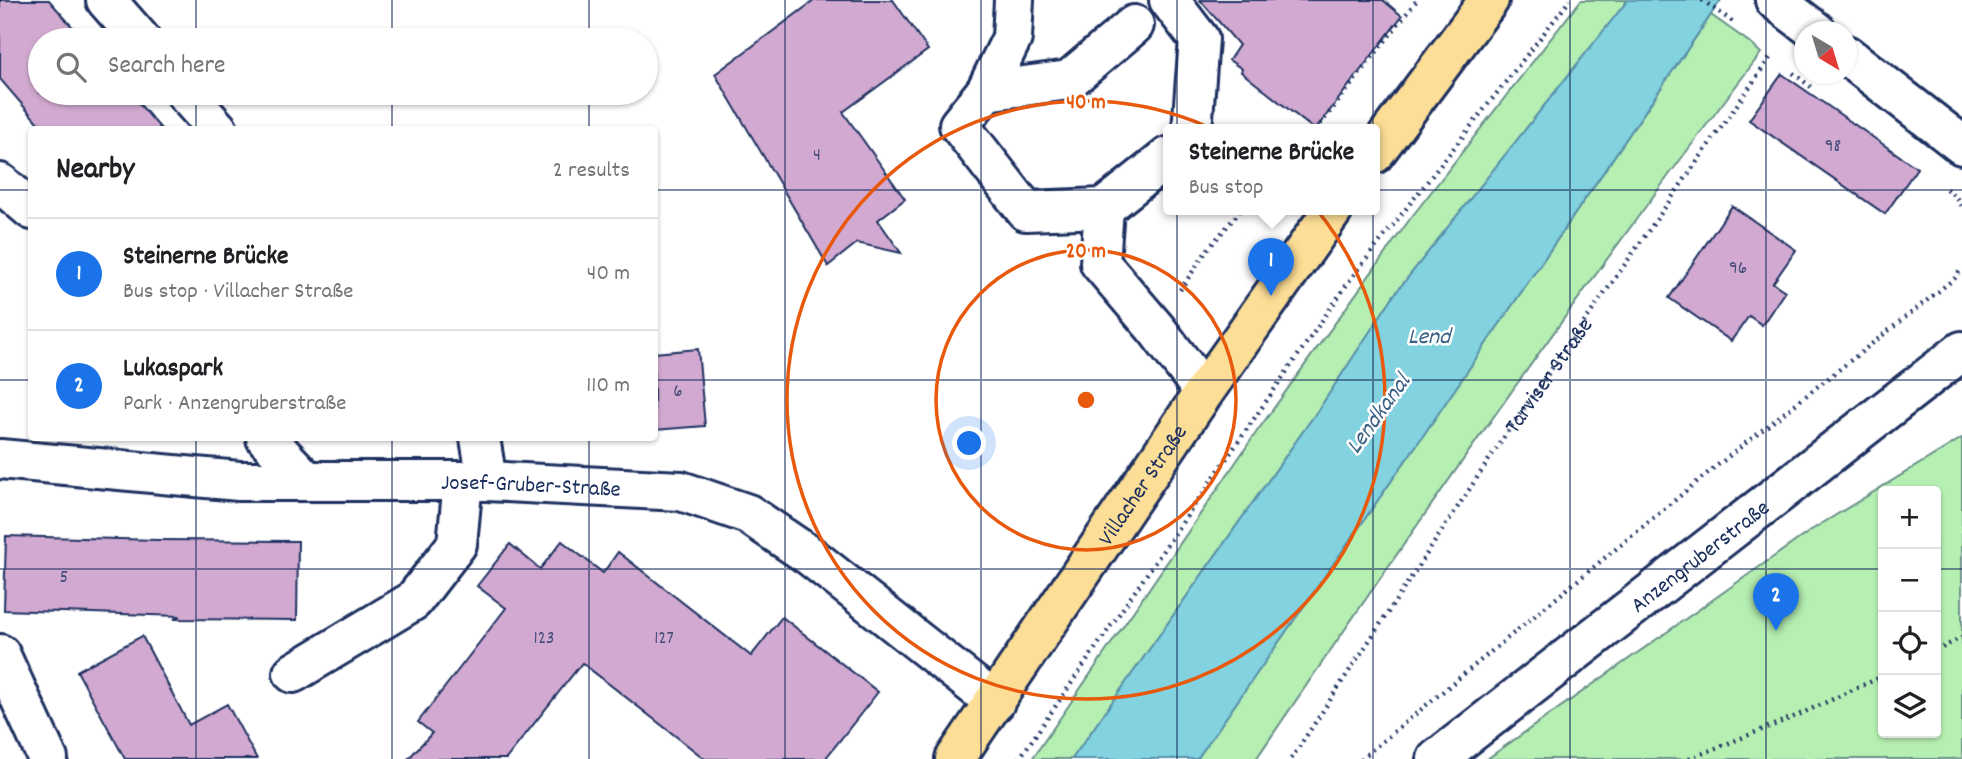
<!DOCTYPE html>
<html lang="en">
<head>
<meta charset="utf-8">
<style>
  body { margin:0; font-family:Dekko,sans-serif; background:#f2f2f2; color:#202124 }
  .controls { position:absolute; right:21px; bottom:21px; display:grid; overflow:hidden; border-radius:7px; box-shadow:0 2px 5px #0004 }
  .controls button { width:63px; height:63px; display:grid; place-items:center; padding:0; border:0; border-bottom:2px solid #e0e0e0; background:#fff; color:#202124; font:35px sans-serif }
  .compass { position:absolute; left:1794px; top:21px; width:63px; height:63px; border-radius:50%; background:#fff; box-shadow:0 2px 5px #0004; rotate:142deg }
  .you { position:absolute; left:970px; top:444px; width:24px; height:24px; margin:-18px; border:5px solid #fff; border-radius:50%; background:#1a73e8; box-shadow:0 0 0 10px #1a73e833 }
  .badge { display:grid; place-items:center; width:46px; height:46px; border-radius:50%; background:#1a73e8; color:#fff; font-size:23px; font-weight:700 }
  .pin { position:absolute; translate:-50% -58px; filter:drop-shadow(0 2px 4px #0008) }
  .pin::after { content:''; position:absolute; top:37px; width:24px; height:21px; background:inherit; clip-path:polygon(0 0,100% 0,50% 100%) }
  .popup { position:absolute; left:1163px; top:124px; width:217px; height:91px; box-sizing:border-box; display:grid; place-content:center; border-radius:7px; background:#fff; filter:drop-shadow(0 2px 5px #0005); font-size:23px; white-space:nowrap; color:#757577 }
  .popup b { font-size:26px; color:#202124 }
  .popup::after { content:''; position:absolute; left:50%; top:100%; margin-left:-14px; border:14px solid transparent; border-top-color:#fff }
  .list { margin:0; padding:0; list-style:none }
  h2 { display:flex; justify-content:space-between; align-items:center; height:91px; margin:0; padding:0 28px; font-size:30px }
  h2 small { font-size:23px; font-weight:400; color:#757577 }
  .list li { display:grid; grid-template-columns:46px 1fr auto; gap:21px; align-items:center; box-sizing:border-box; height:112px; padding:0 28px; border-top:2px solid #e0e0e0 }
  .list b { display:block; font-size:26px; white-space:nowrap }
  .list p { margin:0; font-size:23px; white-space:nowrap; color:#757577 }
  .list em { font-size:23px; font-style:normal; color:#757577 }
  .icon { flex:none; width:38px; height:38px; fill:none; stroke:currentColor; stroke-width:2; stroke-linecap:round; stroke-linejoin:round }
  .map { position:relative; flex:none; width:1962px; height:759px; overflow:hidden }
  .search { position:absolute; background:#fff; box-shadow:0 2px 5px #0004; left:28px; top:28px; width:630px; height:77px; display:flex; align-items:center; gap:18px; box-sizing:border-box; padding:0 24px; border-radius:38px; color:#757577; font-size:26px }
  .panel { position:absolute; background:#fff; box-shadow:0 2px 5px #0004; left:28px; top:126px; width:630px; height:315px; border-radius:7px }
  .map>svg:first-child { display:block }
</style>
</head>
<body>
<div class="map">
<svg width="1962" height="759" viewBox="0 0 1962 759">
  <rect width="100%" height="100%" fill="#fff"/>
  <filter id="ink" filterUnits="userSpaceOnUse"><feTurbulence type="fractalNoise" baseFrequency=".0143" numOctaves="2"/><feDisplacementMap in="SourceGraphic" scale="14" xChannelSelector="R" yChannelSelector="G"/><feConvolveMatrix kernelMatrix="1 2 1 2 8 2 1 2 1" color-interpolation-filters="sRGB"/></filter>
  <g filter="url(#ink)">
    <g fill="#b6efb2" stroke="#688f88" stroke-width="2" fill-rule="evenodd">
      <path d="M 1581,0 L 1628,0 L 1394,295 L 1323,403 L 1072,759 L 1032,759 L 1258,430 L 1410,219 Z"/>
      <path d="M 1711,15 L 1749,42 L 1761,53 C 1585,283 1419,520 1256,759 L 1197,759 L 1427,430 Z"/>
      <path d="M 1962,438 L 1962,759 L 1487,759 L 1813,529 ZM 1883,491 L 1936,491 L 1936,733 L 1883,733 Z"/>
    </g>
    <path fill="#82d2df" stroke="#5991ab" stroke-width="2" d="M 1628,0 L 1721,0 L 1427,430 L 1197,759 L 1072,759 L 1323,403 L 1394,295 Z"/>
    <g fill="#d2aad1" stroke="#1b2f5e" stroke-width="2">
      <path d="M 0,0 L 49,0 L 84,40 L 40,40 L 40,93 L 130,93 L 162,130 L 44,130 L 0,79 Z"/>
      <path d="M 815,0 L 893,0 L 928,50 L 843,112 L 905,199 L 878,220 L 901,253 L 857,243 L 828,266 L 715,74 Z"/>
      <path d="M 1200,0 L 1383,0 L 1402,16 L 1315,130 L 1241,72 L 1242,69 L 1229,60 L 1239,45 Z"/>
      <path d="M 1782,74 L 1917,168 L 1885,214 L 1749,120 Z"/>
      <path d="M 1732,206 L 1796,250 L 1773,283 L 1785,291 L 1762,325 L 1749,316 L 1731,341 L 1669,298 Z"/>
      <path d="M 698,349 L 705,426 L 654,430 L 654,353 Z"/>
      <path d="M 6,536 L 158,540 L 298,541 L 297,620 L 174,619 L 180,616 L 4,610 Z"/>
      <path d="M 562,541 L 603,573 L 618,552 L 751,656 L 782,617 L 878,692 L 825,759 L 705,759 L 582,663 L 506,759 L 408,759 L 432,733 L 418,722 L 506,608 L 477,586 L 510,544 L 540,569 Z"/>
      <path d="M 142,636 L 189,725 L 227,704 L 257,759 L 125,759 L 77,671 Z"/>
    </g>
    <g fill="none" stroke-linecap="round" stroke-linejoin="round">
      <defs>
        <g id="minor">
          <path d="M 106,0 L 141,40"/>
          <path d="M 1014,0 L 1012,38 L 986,91 L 959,125 L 1026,211 L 1104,208"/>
          <path d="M 1169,0 L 1199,39 L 1192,130"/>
          <path d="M 1775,0 L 1817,32"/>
          <path d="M 1846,55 L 1962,145"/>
          <path d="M 986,91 L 1069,80 L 1134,25"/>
          <path d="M 185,93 L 218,130"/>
          <path d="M 1168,157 L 1104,208 L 1100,263 L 1157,330 L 1204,392"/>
          <path d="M 0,183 L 32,210"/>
          <path d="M 266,438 L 307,481"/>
          <path d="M 480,438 L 487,481"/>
          <path id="s2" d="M 0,459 L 239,481 L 487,481 L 681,491 L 748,514 L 810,556 L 995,702"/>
          <path d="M 0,654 L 48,759"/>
          <path d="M 293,673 L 413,601 L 457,544 L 463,481"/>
          <path id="s3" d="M 1437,759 L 1962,351"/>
        </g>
        <g id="major">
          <path d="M 1374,154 L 1489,0"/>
          <path id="s4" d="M 955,759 L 1204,392 L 1333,210"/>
        </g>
      </defs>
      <use href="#minor" stroke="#1b2f5e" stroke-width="44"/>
      <use href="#major" stroke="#1b2f5e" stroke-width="44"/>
      <g stroke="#1b2f5e" stroke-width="4.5" stroke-dasharray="2 5" stroke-linecap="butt">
        <path d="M 1702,0 L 1736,24"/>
        <path d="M 1793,73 L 1811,87"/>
        <path d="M 1316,130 L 1417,0"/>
        <path d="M 1946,189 L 1955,196 L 1962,206"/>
        <path d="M 1180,290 L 1208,249 L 1241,210"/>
        <path d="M 1936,651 L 1962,637"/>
        <path d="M 1019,759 L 1350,280 L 1570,0"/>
        <path id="s1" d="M 1291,759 L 1510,428 L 1772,55"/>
        <path d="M 1361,759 L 1709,472 L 1930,298 L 1955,278 L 1962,268"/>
        <path d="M 1689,759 L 1796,716 L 1883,676"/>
      </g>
      <use href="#minor" stroke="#fff" stroke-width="38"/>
      <use href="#major" stroke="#fdde96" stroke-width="38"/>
    </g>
  </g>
  <path fill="none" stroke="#1b2f5e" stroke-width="2" stroke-opacity="0.55" d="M 196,0 L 196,40M 392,0 L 392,40M 589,0 L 589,40M 785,0 L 785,759M 981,0 L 981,759M 1177,0 L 1177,759M 1373,0 L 1373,759M 1570,0 L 1570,759M 1766,0 L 1766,759M 196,93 L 196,130M 392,93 L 392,130M 589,93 L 589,130M 0,190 L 32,190M 654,190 L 1962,190M 0,380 L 32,380M 654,380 L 1962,380M 196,438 L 196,759M 392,438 L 392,759M 589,438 L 589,759M 0,569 L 1883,569M 1936,569 L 1962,569"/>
  <g fill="none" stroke="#e8590c" stroke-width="3.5">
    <circle cx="1086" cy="400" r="150"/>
    <circle cx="1086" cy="400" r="299"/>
  </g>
  <g text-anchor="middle" stroke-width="5" stroke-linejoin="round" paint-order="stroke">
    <g font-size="19" fill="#494e7b">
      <text x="1833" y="151">98</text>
      <text x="817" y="160">4</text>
      <text x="1738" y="273">96</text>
      <text x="678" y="396">6</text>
      <text x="64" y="582">5</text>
      <text x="544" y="643">123</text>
      <text x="664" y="643">127</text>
    </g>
    <g font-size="23" fill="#1b2f5e" stroke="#fff">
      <text dy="8" stroke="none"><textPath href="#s1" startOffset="462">Tarviser Straße</textPath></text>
      <text dy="8" stroke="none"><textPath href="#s4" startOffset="332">Villacher Straße</textPath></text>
      <text dy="8" stroke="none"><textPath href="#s2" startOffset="532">Josef-Gruber-Straße</textPath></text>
      <text dy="8" stroke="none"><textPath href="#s3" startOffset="332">Anzengruberstraße</textPath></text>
    </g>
    <g font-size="24" font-style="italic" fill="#3a6085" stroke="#fff">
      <text x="1429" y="343">Lend</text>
      <text transform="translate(1377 413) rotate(-54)" y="8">Lendkanal</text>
    </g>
  </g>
  <circle cx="1086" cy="400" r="10" fill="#e8590c" stroke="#fff" stroke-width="3.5"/>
  <g font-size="21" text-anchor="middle" font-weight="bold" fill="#e8590c" stroke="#fff" stroke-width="5" stroke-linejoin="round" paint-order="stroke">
    <text x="1086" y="108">40 m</text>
    <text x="1086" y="257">20 m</text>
  </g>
</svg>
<div class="controls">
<button>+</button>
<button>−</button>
<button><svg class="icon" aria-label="locate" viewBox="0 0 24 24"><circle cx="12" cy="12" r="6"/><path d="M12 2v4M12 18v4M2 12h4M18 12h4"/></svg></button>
<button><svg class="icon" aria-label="layers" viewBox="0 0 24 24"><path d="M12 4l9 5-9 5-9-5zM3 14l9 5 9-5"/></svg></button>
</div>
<svg class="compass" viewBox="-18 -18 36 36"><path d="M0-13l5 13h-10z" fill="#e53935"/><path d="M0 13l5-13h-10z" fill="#757577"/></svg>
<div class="you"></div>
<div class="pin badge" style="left:1271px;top:296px">1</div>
<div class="popup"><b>Steinerne Brücke</b>Bus stop</div>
<div class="pin badge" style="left:1776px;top:631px">2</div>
<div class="search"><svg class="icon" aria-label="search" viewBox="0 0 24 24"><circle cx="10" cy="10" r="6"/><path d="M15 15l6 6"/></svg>Search here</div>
<section class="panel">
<h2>Nearby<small>2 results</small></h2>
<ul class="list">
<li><span class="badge">1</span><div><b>Steinerne Brücke</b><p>Bus stop · Villacher Straße</p></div><em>40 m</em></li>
<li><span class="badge">2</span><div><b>Lukaspark</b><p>Park · Anzengruberstraße</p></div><em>110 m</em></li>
</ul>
</section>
</div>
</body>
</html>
